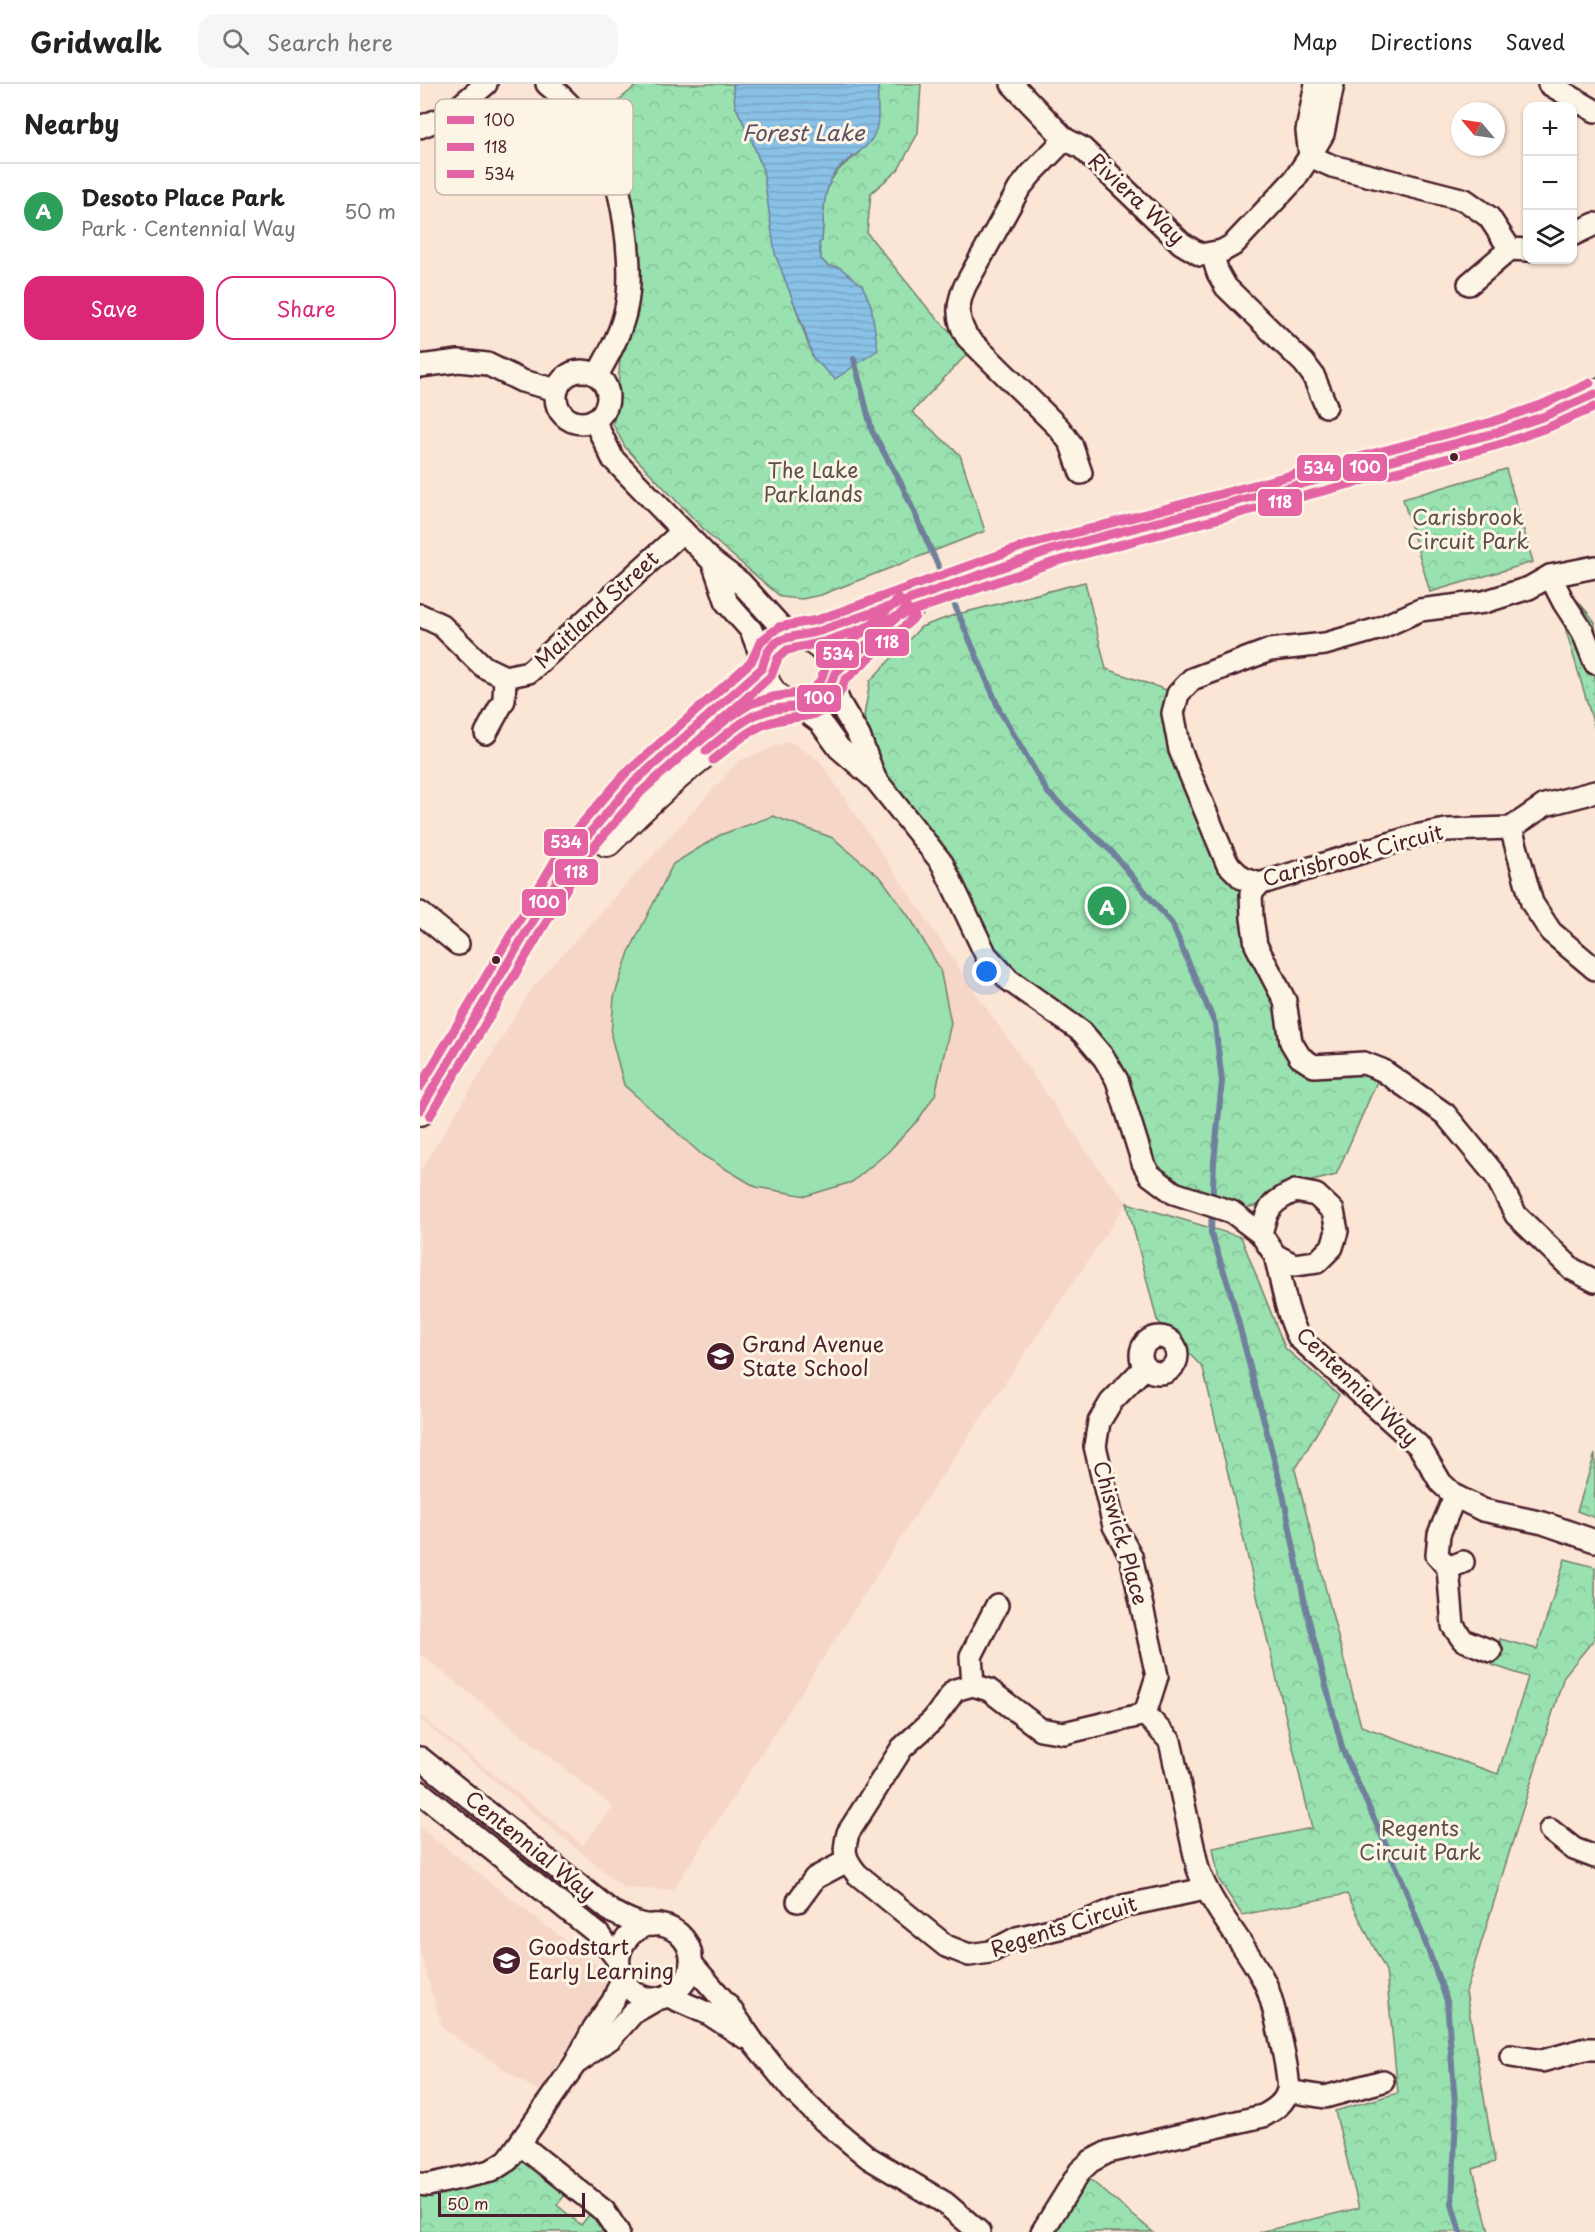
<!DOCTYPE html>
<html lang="en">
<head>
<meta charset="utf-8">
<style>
  body { margin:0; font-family:"Playpen Sans",sans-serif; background:#f6f6f6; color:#222 }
  .controls { position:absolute; right:18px; top:18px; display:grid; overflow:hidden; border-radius:12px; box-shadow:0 2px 4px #0004 }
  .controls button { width:54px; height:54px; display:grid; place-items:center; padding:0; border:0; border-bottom:2px solid #e0e0e0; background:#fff; color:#222; font:30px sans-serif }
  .compass { position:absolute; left:1031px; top:18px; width:54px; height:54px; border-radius:50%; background:#fff; box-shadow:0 2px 4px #0004; rotate:299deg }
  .scale { position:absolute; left:18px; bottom:15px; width:147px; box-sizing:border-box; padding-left:6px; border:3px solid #4a1f2b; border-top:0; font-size:16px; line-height:21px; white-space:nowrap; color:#4a1f2b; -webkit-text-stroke:4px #fcf5e5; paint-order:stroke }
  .you { position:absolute; left:567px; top:888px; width:21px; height:21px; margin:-15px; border:4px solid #fff; border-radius:50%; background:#1a73e8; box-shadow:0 0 0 9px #1a73e833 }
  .badge { display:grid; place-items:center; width:39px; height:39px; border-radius:50%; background:#db2777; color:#fff; font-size:20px; font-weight:700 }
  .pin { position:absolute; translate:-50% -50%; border:3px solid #fff; box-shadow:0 2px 6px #0006 }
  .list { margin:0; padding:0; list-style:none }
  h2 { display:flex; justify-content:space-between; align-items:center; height:78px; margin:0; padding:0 24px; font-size:26px }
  h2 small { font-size:20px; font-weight:400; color:#767676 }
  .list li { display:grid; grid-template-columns:39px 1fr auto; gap:18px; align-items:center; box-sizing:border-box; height:96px; padding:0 24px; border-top:2px solid #e0e0e0 }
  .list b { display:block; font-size:22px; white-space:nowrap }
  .list p { margin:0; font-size:20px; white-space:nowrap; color:#767676 }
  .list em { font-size:20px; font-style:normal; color:#767676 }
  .actions { display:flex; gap:12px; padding:18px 24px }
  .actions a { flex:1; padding:14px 0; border:2px solid #db2777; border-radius:18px; text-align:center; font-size:21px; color:#db2777 }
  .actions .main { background:#db2777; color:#fff }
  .icon { flex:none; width:33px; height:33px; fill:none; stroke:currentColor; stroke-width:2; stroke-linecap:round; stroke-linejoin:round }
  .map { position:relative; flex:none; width:1175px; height:2148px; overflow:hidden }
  header { display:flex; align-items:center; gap:36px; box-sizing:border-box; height:84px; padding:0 30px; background:#fff; border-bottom:2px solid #e0e0e0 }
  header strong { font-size:28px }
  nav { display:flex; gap:33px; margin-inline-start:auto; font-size:21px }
  .search { width:420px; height:54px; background:#f6f6f6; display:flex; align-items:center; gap:15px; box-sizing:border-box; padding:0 21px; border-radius:18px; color:#767676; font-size:22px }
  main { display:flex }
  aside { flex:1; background:#fff }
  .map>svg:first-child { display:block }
</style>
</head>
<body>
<header>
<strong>Gridwalk</strong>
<div class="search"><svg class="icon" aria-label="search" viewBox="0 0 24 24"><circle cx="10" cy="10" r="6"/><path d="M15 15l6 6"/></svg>Search here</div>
<nav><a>Map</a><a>Directions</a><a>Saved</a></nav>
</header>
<main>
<aside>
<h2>Nearby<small></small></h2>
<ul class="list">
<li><span class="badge" style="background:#2e9e5b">A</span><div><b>Desoto Place Park</b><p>Park · Centennial Way</p></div><em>50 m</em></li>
</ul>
<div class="actions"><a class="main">Save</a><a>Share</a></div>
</aside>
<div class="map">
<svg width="1175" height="2148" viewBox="0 0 1175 2148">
  <defs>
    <pattern id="grass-dots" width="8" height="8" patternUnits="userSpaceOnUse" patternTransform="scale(1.5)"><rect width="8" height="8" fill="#99e1af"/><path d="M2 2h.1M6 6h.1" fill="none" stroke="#85c197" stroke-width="1.8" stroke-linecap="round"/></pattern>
    <pattern id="park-crowns" width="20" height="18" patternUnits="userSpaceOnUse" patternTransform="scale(1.5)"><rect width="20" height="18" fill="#99e1af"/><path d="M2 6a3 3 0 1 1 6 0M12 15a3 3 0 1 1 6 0" fill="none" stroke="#85c197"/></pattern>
    <pattern id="water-rules" width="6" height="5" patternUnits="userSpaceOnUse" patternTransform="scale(1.5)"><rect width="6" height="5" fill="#89c1e7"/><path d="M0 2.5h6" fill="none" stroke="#78a5c6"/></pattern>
  </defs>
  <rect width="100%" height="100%" fill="#fbe5d5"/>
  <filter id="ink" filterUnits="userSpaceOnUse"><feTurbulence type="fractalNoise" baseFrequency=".0167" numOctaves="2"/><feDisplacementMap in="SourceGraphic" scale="12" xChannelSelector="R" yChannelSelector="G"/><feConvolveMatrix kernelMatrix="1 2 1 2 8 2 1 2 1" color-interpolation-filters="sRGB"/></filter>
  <g filter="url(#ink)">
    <g fill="#f6d6c7">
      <path d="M 369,657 L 399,676 L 553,905 L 678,1084 L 707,1119 L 498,1427 L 253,1806 L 204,1804 L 0,1635 L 0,1632 L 163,1761 L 193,1723 L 0,1570 L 0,1088 L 113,903 L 319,677 Z"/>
      <path d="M 0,1744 L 182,1885 L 189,1903 L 119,2008 L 23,1945 L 0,1868 Z"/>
    </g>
    <path fill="url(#grass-dots)" stroke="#72806d" stroke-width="1.5" d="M 1130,492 L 1159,518 L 1175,538 L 1175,645 Z"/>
    <g fill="url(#park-crowns)" stroke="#72806d" stroke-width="1.5" fill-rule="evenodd">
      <path d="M 218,0 L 313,0 L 315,21 L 332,57 L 343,86 L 348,114 L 373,216 L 393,274 L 408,182 L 401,175 L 399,158 L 402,157 C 405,117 399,94 438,71 L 459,0 L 501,0 L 498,49 L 478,86 L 451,109 L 447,149 L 510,227 L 549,268 L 492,328 L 540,371 L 565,447 L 401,511 L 382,515 L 361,513 L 292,454 L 205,363 L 193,340 L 197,322 L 200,274 L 218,229 L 219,168 L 206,84 L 193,51 L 179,33 Z"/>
      <path d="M 1086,385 L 1113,478 L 1010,508 L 983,415 Z"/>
      <path d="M 665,498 L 686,585 L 758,610 L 753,629 L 831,810 L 880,973 L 962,986 L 916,1091 L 876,1101 L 856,1116 L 812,1128 L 741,1101 L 684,974 L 589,896 L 522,779 L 456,696 L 444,632 L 450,597 L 501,543 L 534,531 Z"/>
      <path d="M 707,1119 L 821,1153 L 865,1264 L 919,1311 L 875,1386 L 941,1642 L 1078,1690 L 1108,1593 L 1072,1581 L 1080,1555 L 1117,1565 L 1145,1475 L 1175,1483 L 1175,1554 L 1144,1592 L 1046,1908 L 1075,2078 L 1053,2085 L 1069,2148 L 840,2148 L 939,2124 L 915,2027 L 978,2009 L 966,1887 L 927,1810 L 822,1831 L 799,1796 L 793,1764 L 892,1744 L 783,1284 L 737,1236 Z"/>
      <path d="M 1175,1370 L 1175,1434 L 1157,1427 Z"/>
      <path d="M 100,2060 L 198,2148 L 0,2148 L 0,2100 L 71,2087 ZM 148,2107 L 172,2127 L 161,2141 L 137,2121 Z"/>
      <path d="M 660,2087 L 733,2148 L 622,2148 Z"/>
    </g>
    <path fill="#99e1af" stroke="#72806d" stroke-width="1.5" d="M 353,732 L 413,754 L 462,795 L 492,837 L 520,885 L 531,939 L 515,1011 L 498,1036 L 468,1068 L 432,1098 L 386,1112 L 336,1103 L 282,1071 L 204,1001 L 191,952 L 194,913 L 209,868 L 253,780 L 300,751 Z"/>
    <path fill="url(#water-rules)" stroke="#70809c" stroke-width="1.5" d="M 313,0 L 459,0 C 455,16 462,35 454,51 C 448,64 434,71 424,79 C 401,97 404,131 402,157 L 399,159 L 401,175 L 408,182 L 419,183 L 442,201 L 451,221 L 458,266 L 415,295 L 393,274 L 384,245 L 355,170 L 343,86 L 332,57 L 315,21 Z"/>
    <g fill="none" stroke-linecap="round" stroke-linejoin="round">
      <g stroke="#70809c" stroke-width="6">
        <path d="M 434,275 L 452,347 L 482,401 L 524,495"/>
        <path d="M 530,510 L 580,627 L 628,709 L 691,767 L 752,840 L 795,940 L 802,997 L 794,1078 L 791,1149 L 810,1206 L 863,1410 L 886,1525 L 923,1667 L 983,1798 L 1027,1917 L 1036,2032 L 1032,2120 L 1040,2148"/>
      </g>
      <defs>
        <g id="street">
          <path d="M 127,0 C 145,14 167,39 180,58 C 202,92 215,184 206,224 C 202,247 189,271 177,291"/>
          <path d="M 592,0 L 645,55 L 662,64 L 761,159 L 781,171 L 802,167 L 813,161 L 874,96 L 890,72 L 903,50 L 913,0"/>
          <path d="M 1129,0 L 1175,27"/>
          <path d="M 0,43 L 28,32 L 66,0"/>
          <path d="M 645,55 L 611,90 L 599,105 L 545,202 C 537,220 536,235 547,253 L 639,344 L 651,360 L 661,389"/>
          <path d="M 890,72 L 912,82 L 1045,116 L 1069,133 L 1090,165"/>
          <path d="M 890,72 L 887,47 L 896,0"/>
          <path d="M 1152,151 L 1175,140"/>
          <path d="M 792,170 L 798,189 L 806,203 L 884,279 L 893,291 L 906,322"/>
          <path d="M 1049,200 L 1090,165 L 1108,166"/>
          <path d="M 0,282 L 39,277 L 67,280 L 102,297 L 137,306"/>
          <circle cx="162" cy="313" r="26"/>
          <path d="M 174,336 L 193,375 L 293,478 L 321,499 L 362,544 L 371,551"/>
          <path d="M 293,478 L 307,519 L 331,546 L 343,577"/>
          <path d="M 1175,483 L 1130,492 L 1109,504 L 1064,518 L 1000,526 L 958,545 L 905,560 L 850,566 L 772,595 L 758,610 L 753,629 L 760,666 L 807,779 L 822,794 L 839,800 L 995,752 L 1026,746 L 1091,744 L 1125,721 L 1175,708"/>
          <path d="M 1130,492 L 1144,519 L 1163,548 L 1175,579"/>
          <path d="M 0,531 L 21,541 L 64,583 L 85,593 L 109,588 L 263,447"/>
          <path d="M 412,601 L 420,620 L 439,652 L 454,692"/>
          <path d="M 381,624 L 400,638 L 419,664 L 456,696 L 522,779 L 566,871 L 589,896 L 662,948 L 684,974 L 697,996 L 723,1079 L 730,1091 L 754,1109 L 812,1128 L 841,1150"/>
          <path d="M 66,649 L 84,616 L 85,593"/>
          <path d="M 1091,744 L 1112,819 L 1131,848 L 1175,885"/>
          <path d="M 839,800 L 831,810 L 832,834 L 836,861 L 865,917 L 871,958 L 880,973 L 894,982 L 944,979 L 962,986 L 1025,1030 L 1076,1092 L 1096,1131 L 1152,1185 L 1175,1197"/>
          <path d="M 0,829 L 38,860"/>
          <path d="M 875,1107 L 896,1111 L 913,1127 L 917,1147 L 912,1163 L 897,1178 L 874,1181 L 855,1171 L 841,1150 C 847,1124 851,1118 875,1107 Z"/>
          <path d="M 855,1171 C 862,1199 866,1229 879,1254 L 999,1362 L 1021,1399 L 1035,1412 L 1063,1426 L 1123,1439 L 1175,1457"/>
          <circle cx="739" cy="1271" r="18"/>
          <path d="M 725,1283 L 691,1318 L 679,1338 L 675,1362 L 694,1442 L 711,1472 L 737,1592 L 725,1630"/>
          <path d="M 1035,1412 L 1019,1450 L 1017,1471 L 1028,1484 L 1043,1478"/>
          <path d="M 1028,1484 L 1033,1542 L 1043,1556 L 1071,1567"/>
          <path d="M 553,1601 L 551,1572 L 577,1521"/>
          <path d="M 725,1630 L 644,1649 L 620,1645 L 569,1606 L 553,1601 L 535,1606 L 513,1636 L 482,1664 L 428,1749 C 423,1768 424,1774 437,1790 L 526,1862 L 549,1871 L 570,1868 L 597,1854 L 664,1838 L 703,1822 L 785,1805"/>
          <path d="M 0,1674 L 192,1828 C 202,1832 215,1840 226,1841 C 231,1842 235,1840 240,1841 C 259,1844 273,1861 271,1880 C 270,1893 262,1903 251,1910 C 209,1934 171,1864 226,1841"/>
          <path d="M 0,1708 L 178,1850 L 198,1876"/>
          <path d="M 1130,1746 L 1154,1765 L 1175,1773"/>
          <path d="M 378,1817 L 395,1794 L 427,1777"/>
          <path d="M 271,1879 L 309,1923 L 334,1959 L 373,2007 L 404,2037 L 449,2074 L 525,2119 L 559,2148"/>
          <path d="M 248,1912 L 289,1930 L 324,1953"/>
          <path d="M 1091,1972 L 1122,1977 L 1165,1965 L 1175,1965"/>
          <path d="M 158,1978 L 191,1954 L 213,1929 L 239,1914"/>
          <path d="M 868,2007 L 905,2013 L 963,1997"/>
          <path d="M 100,2060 L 184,2127 L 198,2148"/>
          <path d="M 0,2100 L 8,2101 L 71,2087 L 88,2076 L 155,1980 L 174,1944 L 193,1917 L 202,1895"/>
          <path d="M 622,2148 L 660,2087 L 671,2077 L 688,2068 L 843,2032 C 854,2026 865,2019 868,2006 C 871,1994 852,1912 845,1899 C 826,1860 793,1827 778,1785 L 750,1657 L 725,1630"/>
        </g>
        <g id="secondary">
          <path d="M 415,589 L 490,521"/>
          <path d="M 368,622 C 343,610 330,580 355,559 C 364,551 373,553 385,551 C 398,548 411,542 424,538 C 493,515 561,488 631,466 L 1075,349 L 1125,332 L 1175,310"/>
          <path d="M 187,757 C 221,722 257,688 296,659 C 305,652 315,643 325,637 C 337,630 354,623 368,622 C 383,622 394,624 406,611 C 427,587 409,560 384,551"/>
          <path d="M 0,1026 L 156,765 L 212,700 L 342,584"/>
        </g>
      </defs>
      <use href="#street" stroke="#4a1f2b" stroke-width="26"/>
      <use href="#secondary" stroke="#4a1f2b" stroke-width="34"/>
      <use href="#street" stroke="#fcf5e5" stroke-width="21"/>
      <use href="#secondary" stroke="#fcf5e5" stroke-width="30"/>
      <defs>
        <g id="bus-1">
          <path d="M 286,667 C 302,654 317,640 335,631 C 371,615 399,636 415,589 L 487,524"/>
          <path d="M 0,1026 L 156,765 L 212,700 L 342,584 C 350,548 372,555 400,547 L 631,466 L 1075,349 L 1125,332 L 1175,310"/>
        </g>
        <g id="bus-2">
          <path d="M 293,676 C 309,664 324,649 343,641 C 379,626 409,644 425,596 L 495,533"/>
          <path d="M 10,1032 L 166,772 L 221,708 L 351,592 L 358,574 L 367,566 L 404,558 L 634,478 L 1078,361 L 1129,343 L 1175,323"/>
        </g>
        <g id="bus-3">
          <path d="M 279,658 L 307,635 L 330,620 L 353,613 L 391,607 L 400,598 L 406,581 L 479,515"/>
          <path d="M 0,1003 L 146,758 L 204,691 L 331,578 L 341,557 L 359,543 L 397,536 L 601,463 L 1072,338 L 1121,321 L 1170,299"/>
        </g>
      </defs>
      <use href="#bus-1" stroke="#fcf5e5" stroke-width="14"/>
      <use href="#bus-2" stroke="#fcf5e5" stroke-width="14"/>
      <use href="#bus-3" stroke="#fcf5e5" stroke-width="14"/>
      <use href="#bus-1" stroke="#e463a4" stroke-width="9"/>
      <use href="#bus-2" stroke="#e463a4" stroke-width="9"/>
      <use href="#bus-3" stroke="#e463a4" stroke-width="9"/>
    </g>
  </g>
  <defs>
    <symbol id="school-disc" viewBox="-11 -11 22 22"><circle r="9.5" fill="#4a1f2b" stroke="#fcf5e5"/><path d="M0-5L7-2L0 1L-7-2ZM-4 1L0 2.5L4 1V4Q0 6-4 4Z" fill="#fff"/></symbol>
  </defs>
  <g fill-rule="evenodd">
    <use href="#school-disc" x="284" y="1256" width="33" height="33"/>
    <use href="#school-disc" x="70" y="1860" width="33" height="33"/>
  </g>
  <g fill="#4a1f2b" stroke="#fcf5e5" stroke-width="2">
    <circle cx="1034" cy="373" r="5"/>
    <circle cx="76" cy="876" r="5"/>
  </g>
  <g text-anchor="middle" stroke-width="6" stroke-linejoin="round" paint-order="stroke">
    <g font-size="21" fill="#4a1f2b" stroke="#fcf5e5">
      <text transform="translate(716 115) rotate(43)" y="7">Riviera Way</text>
      <text transform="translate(177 526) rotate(-43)" y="7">Maitland Street</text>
      <text transform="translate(933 772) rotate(-15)" y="7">Carisbrook Circuit</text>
      <text transform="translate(937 1303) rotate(44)" y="7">Centennial Way</text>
      <text transform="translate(700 1449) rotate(74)" y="7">Chiswick Place</text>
      <text transform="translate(110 1762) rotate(39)" y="7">Centennial Way</text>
      <text transform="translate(644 1843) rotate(-18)" y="7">Regents Circuit</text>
    </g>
    <g font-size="21" fill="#5e504c" stroke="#fcf5e5">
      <text x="393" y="394">The Lake<tspan x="393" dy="24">Parklands</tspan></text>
      <text x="1048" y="441">Carisbrook<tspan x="1048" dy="24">Circuit Park</tspan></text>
      <text x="1000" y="1752">Regents<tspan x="1000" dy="24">Circuit Park</tspan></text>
    </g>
    <g font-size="21" fill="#4a1f2b" stroke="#fcf5e5" text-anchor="start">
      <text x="322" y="1268">Grand Avenue<tspan x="322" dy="24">State School</tspan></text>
      <text x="108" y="1871">Goodstart<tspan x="108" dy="24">Early Learning</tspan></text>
    </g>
    <g font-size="22" font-style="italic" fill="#5d5063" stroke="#fcf5e5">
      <text x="383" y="57">Forest Lake</text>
    </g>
  </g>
  <rect x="15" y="15" width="198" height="96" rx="9" fill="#fcf5e5" stroke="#c7b5ad" stroke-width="1.5"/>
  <rect x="27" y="32" width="27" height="8" fill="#e463a4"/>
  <rect x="27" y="59" width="27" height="8" fill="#e463a4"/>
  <rect x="27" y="86" width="27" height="8" fill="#e463a4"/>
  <g font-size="16" fill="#4a1f2b">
    <text x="64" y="42">100</text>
    <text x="64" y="69">118</text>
    <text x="64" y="96">534</text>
  </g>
  <g stroke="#fcf5e5" stroke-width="2">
    <rect x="922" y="369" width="46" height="29" rx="6" fill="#e463a4"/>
    <rect x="876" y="370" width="46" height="28" rx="6" fill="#e463a4"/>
    <rect x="837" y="404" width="46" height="29" rx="6" fill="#e463a4"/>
    <rect x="444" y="544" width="46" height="29" rx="6" fill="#e463a4"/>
    <rect x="395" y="556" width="45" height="29" rx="6" fill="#e463a4"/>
    <rect x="376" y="600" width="46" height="29" rx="6" fill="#e463a4"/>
    <rect x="123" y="744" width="46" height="29" rx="6" fill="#e463a4"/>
    <rect x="134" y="774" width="45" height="28" rx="6" fill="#e463a4"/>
    <rect x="101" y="804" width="46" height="29" rx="6" fill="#e463a4"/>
  </g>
  <g font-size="16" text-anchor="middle" font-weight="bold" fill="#fff">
    <text x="945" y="389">100</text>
    <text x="899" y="390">534</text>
    <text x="860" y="424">118</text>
    <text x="467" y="564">118</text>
    <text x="418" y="576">534</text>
    <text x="399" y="620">100</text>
    <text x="146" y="764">534</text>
    <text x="156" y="794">118</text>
    <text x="124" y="824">100</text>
  </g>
</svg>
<div class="controls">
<button>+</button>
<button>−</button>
<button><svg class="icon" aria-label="layers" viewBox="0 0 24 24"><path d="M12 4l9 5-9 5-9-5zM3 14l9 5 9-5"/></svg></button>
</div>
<svg class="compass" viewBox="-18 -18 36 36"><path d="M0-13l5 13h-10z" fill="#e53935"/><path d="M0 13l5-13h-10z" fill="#767676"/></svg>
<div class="scale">50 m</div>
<div class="you"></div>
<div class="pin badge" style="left:687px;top:822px;background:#2e9e5b">A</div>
</div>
</main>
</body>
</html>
